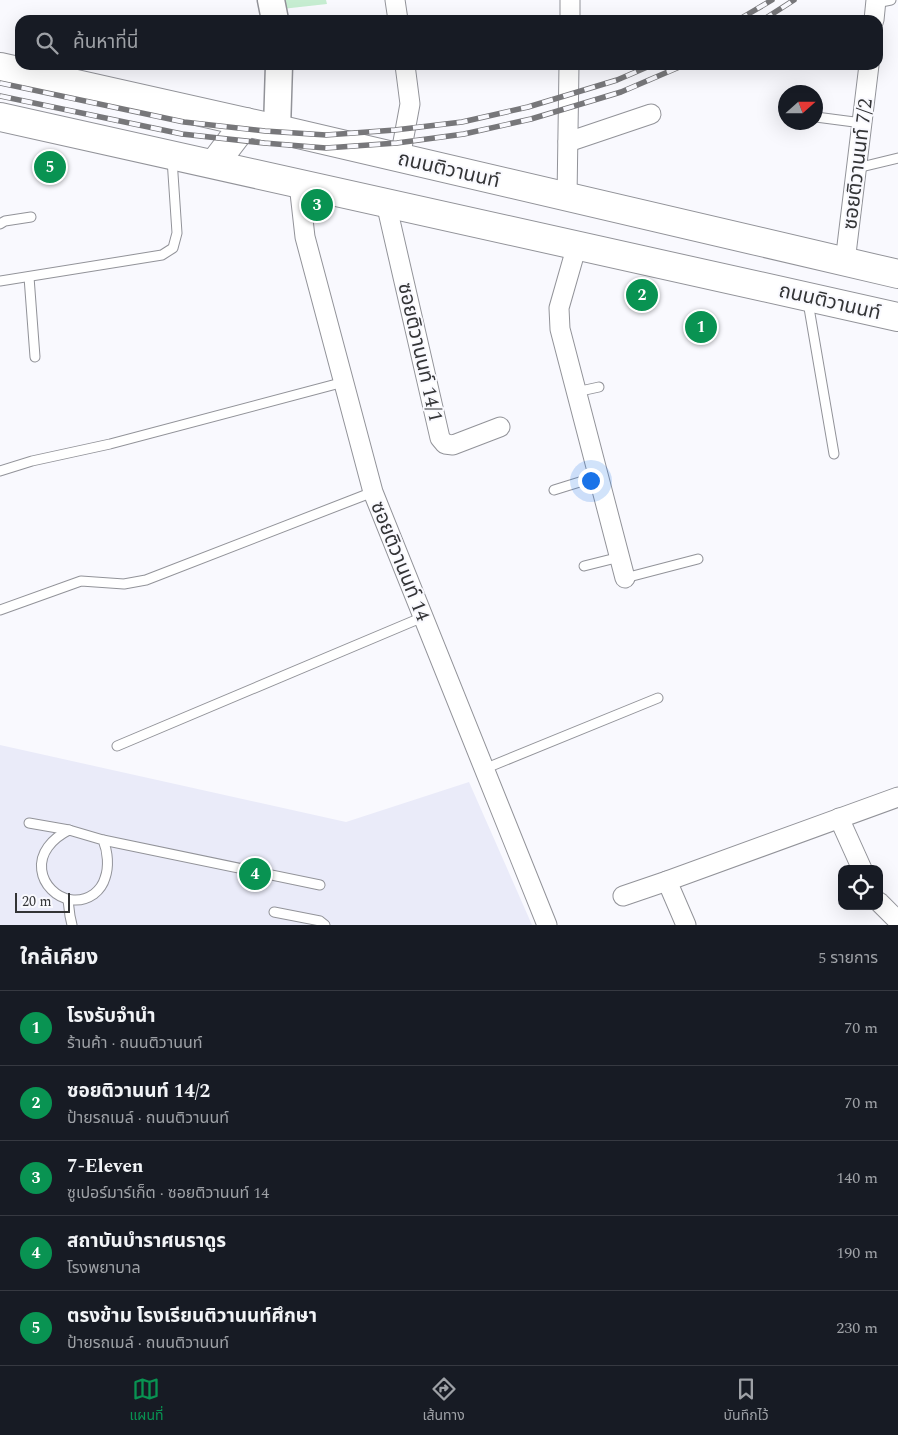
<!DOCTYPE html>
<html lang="th">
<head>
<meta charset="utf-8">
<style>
  body { margin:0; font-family:Spectral,"Noto Sans Thai",serif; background:#242831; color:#f1f3f6 }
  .controls { position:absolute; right:15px; bottom:15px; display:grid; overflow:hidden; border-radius:10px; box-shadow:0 5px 20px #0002 }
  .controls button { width:45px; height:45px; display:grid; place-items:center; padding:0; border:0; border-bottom:1px solid #363941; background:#171b24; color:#f1f3f6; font:25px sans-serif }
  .compass { position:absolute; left:778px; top:85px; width:45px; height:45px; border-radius:50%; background:#171b24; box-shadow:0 5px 20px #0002; rotate:69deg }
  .scale { position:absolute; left:15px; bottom:12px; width:55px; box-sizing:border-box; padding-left:5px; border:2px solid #333436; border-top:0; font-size:14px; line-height:18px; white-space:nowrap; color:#333436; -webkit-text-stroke:4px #f9f9fe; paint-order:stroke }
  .you { position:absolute; left:590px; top:480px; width:18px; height:18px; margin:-12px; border:4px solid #fff; border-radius:50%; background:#1a73e8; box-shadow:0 0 0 8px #1a73e833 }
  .badge { display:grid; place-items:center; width:32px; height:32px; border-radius:50%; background:#099352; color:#fff; font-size:16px; font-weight:700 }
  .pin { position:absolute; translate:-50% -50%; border:2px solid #fff; box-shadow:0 1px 5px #0006 }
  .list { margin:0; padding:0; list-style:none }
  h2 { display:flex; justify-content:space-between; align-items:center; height:65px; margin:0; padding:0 20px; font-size:21px }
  h2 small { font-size:16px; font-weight:400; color:#9ea1a6 }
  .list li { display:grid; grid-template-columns:32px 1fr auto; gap:15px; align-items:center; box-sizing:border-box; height:75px; padding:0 20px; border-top:1px solid #363941 }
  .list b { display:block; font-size:19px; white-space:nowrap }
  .list p { margin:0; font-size:16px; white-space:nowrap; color:#9ea1a6 }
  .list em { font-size:16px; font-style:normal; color:#9ea1a6 }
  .icon { flex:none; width:28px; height:28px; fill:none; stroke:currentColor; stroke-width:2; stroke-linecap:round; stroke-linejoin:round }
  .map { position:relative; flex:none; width:898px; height:925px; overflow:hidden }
  .search { position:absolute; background:#171b24; box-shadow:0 5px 20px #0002; left:15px; right:15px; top:15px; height:55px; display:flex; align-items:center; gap:12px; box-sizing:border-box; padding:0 18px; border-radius:15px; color:#9ea1a6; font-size:19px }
  .sheet { height:440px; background:#171b24 }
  nav { display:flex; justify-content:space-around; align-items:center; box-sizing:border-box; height:70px; border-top:1px solid #363941; background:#171b24; font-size:14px; color:#9ea1a6 }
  nav a { display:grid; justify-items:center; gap:2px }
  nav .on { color:#099352 }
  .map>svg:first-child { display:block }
</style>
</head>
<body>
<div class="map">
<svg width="898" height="925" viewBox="0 0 898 925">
  <rect width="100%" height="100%" fill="#f9f9fe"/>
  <path fill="#eaebf9" d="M 0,745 L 346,822 L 469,782 L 532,925 L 0,925 Z"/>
  <path fill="#c6edd1" d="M 281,0 L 326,0 L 327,4 L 282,9 Z"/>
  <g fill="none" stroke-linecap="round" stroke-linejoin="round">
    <defs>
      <g id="lane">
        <path d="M 876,3 L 891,0"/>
        <path d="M 816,117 L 862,123"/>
        <path d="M 857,168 L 898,158"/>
        <path d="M 0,224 L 5,221 L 31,217"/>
        <path d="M 29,277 L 35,357"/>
        <path d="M 0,281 L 162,255 L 173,248 L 177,233 L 172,159"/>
        <path d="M 808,302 L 834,454"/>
        <path d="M 576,392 L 599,387"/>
        <path d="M 0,471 L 32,461 L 110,444 L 344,382"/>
        <path d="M 554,490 L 599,476"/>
        <path d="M 584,566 L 620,557"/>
        <path d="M 625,578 L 698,559"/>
        <path d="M 0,610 L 81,581 L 124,584 L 146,580 L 373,492"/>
        <path d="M 117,746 L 423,617"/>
        <path d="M 484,769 L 658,698"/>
        <path d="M 29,823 L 69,830"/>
        <path d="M 69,830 L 103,840 C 108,852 109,867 105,878 C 103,885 99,890 94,894 C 64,915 26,877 48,847 C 53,840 61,834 69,830 Z"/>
        <path d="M 103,840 L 320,885"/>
        <path d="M 68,900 L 70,916 L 72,925"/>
        <path d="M 274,912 L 320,921 L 325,925"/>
      </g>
      <g id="street">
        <path d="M 395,0 L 398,20"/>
        <path d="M 570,20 L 570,0"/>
        <path d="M 874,20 L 876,0"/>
        <path d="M 568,142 L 651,114"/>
        <path d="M 400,158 L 410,104 L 405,65"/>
        <path d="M 299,184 L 305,237 L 373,492 L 547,925"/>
        <path d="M 567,197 L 569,65"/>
        <path d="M 386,203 L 440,438 L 445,444 L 453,445 L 500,427"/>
        <path d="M 577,245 L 559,308 L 560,329 L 625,578"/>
        <path d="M 845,262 L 869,65"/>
        <path d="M 839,818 L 862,869"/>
        <path d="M 667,881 L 686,925"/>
        <path d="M 623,896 L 667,881 L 898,797"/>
        <path d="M 879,902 L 898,921"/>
      </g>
      <g id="secondary">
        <path d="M 271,0 L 275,20"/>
        <path d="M 277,129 L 279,65"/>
      </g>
      <g id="primary">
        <path d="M 0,67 L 277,129 L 898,274"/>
        <path d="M 0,117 L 898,317"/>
        <path d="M 214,164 L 246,122"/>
      </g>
    </defs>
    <use href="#lane" stroke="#929399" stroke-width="11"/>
    <use href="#street" stroke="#929399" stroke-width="21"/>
    <use href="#secondary" stroke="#929399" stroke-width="29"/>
    <use href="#primary" stroke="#929399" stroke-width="30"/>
    <use href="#lane" stroke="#fff" stroke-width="9"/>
    <use href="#street" stroke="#fff" stroke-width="19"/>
    <use href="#secondary" stroke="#fff" stroke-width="26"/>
    <use href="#primary" stroke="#fff" stroke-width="28"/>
    <defs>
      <g id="rail">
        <path d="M 738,20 L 772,0"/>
        <path d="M 763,20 L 794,0"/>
        <path d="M 0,83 L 184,122 L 265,131 L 326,135 L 395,130 L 462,122 L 528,107 L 617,80 L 652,65"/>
        <path d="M 0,96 L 182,134 L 264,143 L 326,148 L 397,143 L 464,134 L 531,119 L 621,92 L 684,65"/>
      </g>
    </defs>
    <use href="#rail" stroke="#77777a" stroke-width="5.5"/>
    <use href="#rail" stroke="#f9f9fe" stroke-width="4" stroke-dasharray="11" stroke-linecap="butt"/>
  </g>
  <g text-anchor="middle" stroke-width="4" stroke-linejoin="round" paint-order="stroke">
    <g font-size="20" fill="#333436" stroke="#f9f9fe">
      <text transform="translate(857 164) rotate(-83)" y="7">ซอยติวานนท์ 7/2</text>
      <text transform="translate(449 169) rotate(13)" y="7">ถนนติวานนท์</text>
      <text transform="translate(830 301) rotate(13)" y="7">ถนนติวานนท์</text>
      <text transform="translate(421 352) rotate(77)" y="7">ซอยติวานนท์ 14/1</text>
      <text transform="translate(401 561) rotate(68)" y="7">ซอยติวานนท์ 14</text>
    </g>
  </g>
</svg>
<div class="controls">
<button><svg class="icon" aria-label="locate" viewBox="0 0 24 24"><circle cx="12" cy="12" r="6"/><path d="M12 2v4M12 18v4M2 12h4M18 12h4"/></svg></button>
</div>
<svg class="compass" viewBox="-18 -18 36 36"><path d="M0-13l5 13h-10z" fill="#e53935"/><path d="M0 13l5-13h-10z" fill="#9ea1a6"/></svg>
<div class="scale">20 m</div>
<div class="you"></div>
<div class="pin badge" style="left:701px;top:327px">1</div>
<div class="pin badge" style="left:642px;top:295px">2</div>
<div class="pin badge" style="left:317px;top:205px">3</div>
<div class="pin badge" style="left:255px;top:874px">4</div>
<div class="pin badge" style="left:50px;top:167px">5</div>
<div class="search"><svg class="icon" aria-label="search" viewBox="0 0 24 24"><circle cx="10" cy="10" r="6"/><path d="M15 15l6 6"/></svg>ค้นหาที่นี่</div>
</div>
<section class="sheet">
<h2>ใกล้เคียง<small>5 รายการ</small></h2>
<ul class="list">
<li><span class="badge">1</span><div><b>โรงรับจำนำ</b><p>ร้านค้า · ถนนติวานนท์</p></div><em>70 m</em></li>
<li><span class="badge">2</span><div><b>ซอยติวานนท์ 14/2</b><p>ป้ายรถเมล์ · ถนนติวานนท์</p></div><em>70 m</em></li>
<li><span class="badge">3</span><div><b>7-Eleven</b><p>ซูเปอร์มาร์เก็ต · ซอยติวานนท์ 14</p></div><em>140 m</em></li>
<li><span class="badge">4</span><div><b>สถาบันบำราศนราดูร</b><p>โรงพยาบาล</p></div><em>190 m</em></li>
<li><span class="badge">5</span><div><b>ตรงข้าม โรงเรียนติวานนท์ศึกษา</b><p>ป้ายรถเมล์ · ถนนติวานนท์</p></div><em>230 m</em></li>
</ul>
</section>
<nav>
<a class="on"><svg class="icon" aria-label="map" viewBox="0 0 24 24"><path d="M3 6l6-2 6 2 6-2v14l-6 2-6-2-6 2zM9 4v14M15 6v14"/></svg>แผนที่</a>
<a><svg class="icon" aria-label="directions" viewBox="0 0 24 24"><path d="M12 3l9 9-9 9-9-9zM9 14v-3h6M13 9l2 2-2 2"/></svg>เส้นทาง</a>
<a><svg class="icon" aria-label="saved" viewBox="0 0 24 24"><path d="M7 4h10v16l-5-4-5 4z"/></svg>บันทึกไว้</a>
</nav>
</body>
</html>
